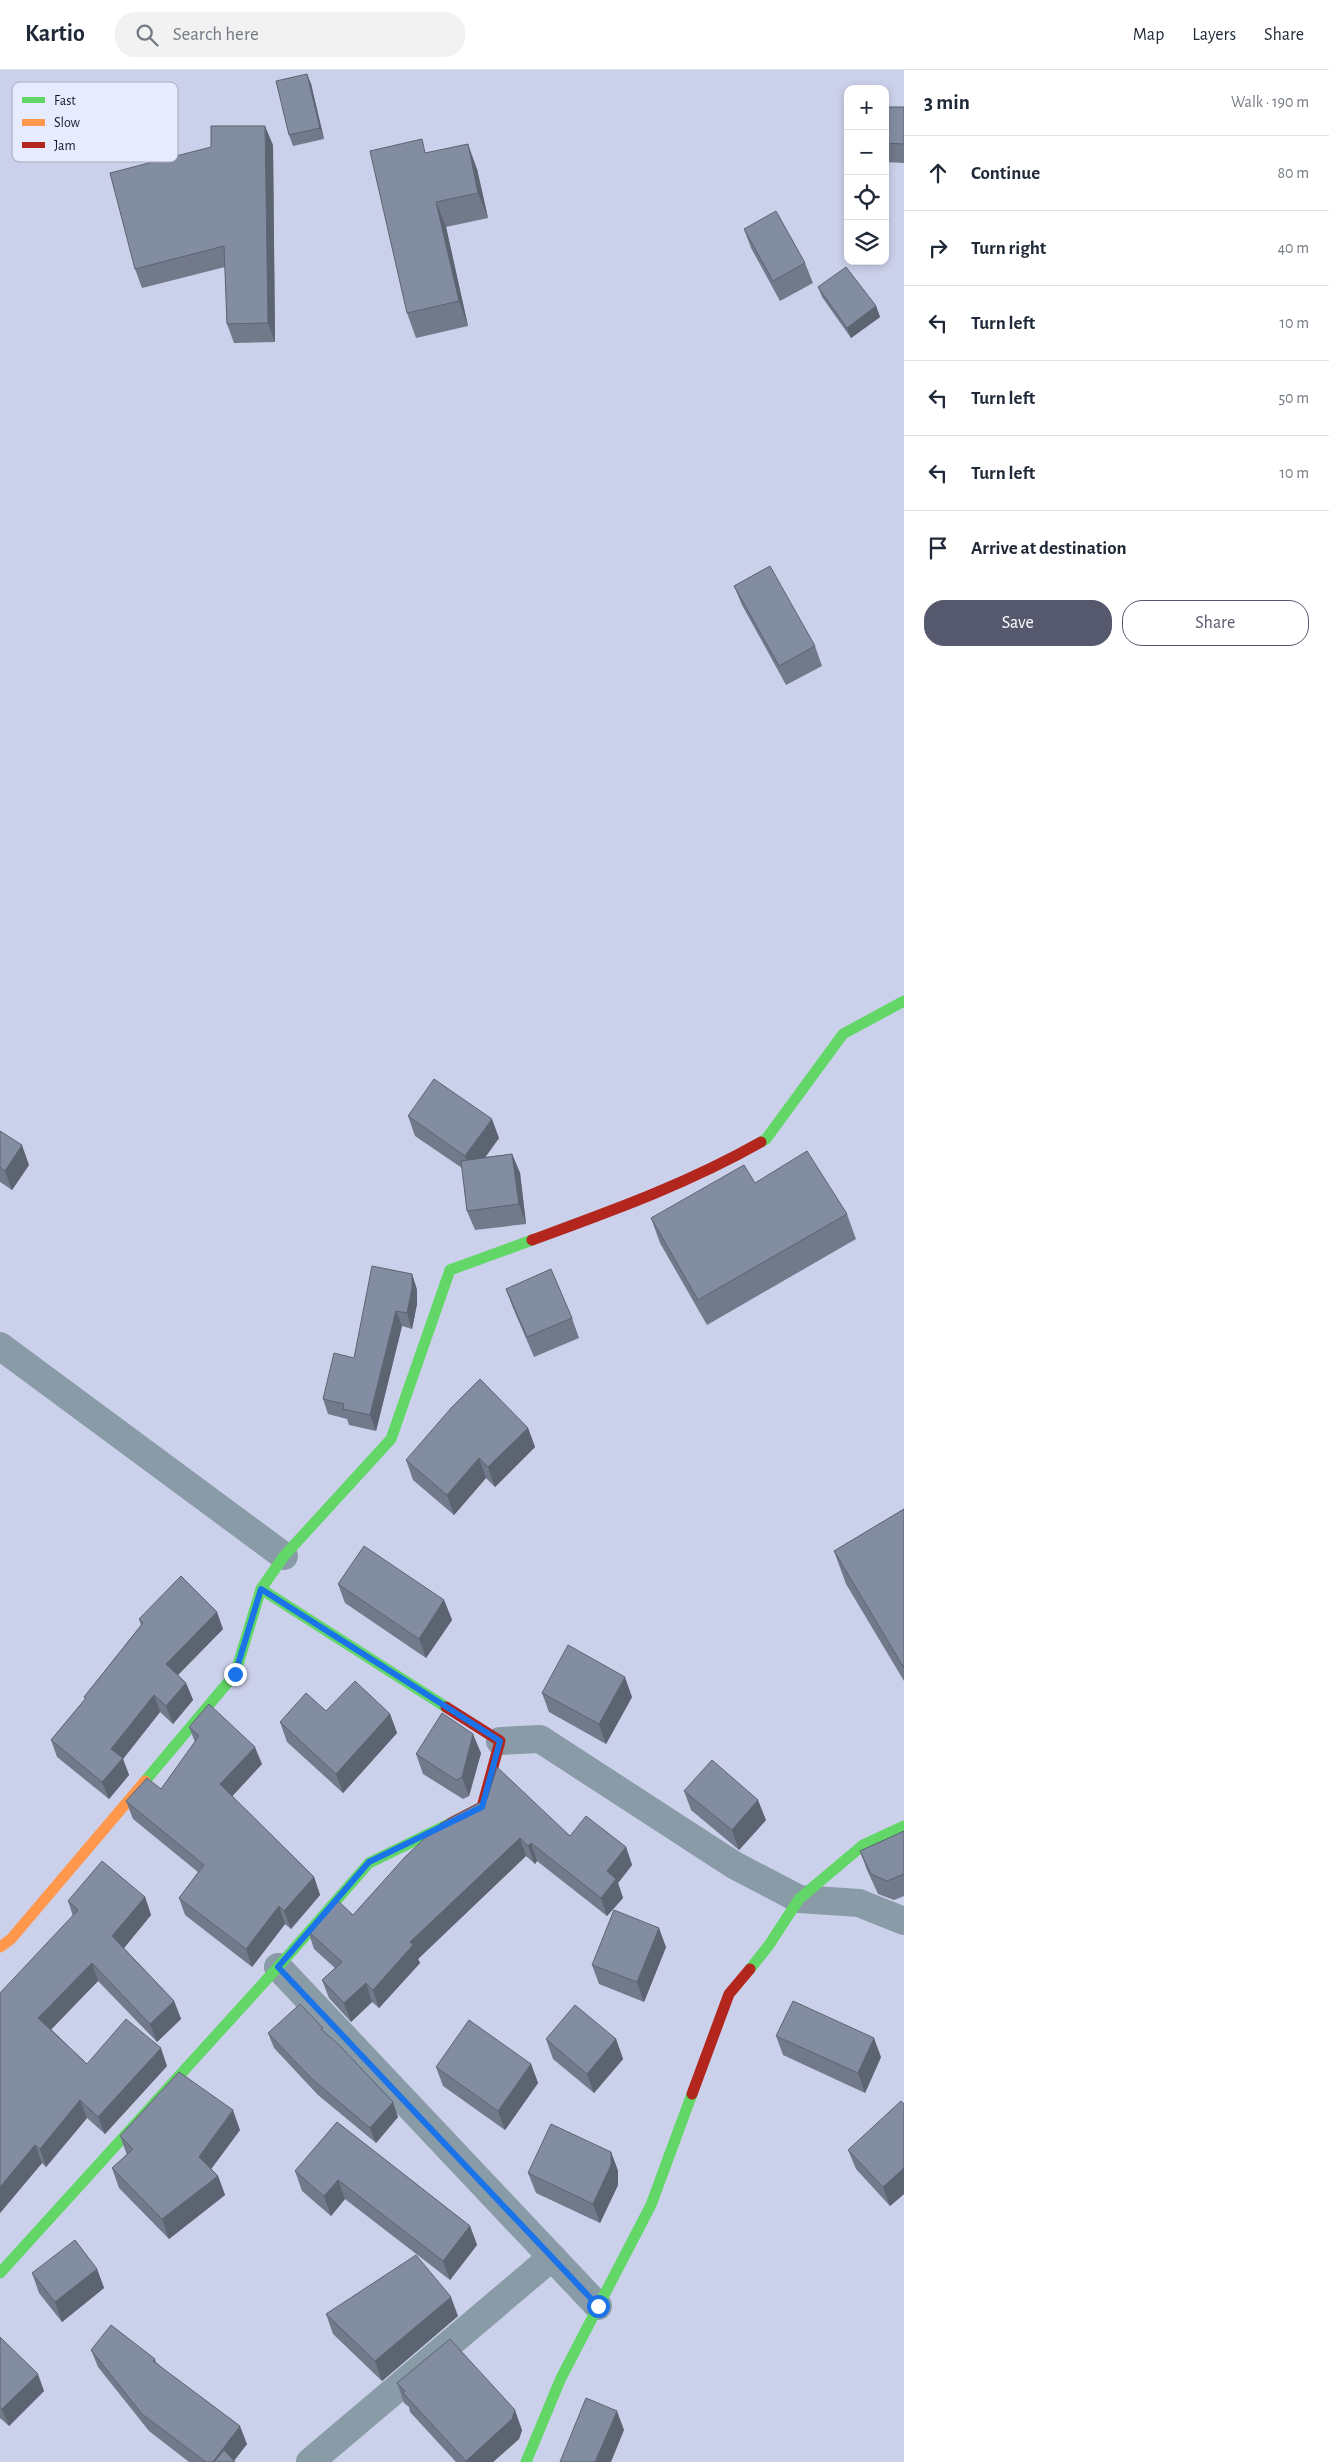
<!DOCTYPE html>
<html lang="en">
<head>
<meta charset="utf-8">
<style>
  body { margin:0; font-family:"Alegreya Sans",sans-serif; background:#f2f2f3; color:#1f2937 }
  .controls { position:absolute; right:15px; top:15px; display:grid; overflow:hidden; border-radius:10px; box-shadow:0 2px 8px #0003 }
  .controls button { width:45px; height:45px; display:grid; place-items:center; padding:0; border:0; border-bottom:1px solid #e0e1e3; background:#fff; color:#1f2937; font:25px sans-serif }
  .stop { position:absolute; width:15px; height:15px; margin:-11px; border:4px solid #1a73e8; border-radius:50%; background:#fff }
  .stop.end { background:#1a73e8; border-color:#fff; box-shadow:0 1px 5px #0008 }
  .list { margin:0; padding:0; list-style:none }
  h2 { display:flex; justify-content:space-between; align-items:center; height:65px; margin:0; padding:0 20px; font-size:21px }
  h2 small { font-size:16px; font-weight:400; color:#747a83 }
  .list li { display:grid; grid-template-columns:32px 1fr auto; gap:15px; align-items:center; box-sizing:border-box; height:75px; padding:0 20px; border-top:1px solid #e0e1e3 }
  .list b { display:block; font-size:19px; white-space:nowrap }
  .list em { font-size:16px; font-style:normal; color:#747a83 }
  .actions { display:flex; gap:10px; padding:15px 20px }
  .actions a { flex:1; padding:11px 0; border:1px solid #56596d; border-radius:20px; text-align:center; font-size:18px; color:#56596d }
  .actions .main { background:#56596d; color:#fff }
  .icon { flex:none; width:28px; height:28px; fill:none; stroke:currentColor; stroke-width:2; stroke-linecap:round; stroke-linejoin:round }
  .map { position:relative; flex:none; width:904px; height:2392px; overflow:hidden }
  header { display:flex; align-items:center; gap:30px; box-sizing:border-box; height:70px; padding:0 25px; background:#fff; border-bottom:1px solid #e0e1e3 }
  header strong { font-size:24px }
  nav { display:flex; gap:28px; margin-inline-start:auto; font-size:18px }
  .search { width:350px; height:45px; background:#f2f2f3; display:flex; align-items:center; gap:12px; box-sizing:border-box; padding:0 18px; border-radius:20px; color:#747a83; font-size:19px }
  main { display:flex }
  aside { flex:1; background:#fff }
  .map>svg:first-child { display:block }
</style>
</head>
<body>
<header>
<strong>Kartio</strong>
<div class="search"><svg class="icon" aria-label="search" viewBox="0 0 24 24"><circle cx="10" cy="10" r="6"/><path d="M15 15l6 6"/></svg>Search here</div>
<nav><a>Map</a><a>Layers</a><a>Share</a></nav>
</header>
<main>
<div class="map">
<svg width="904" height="2392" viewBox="0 0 904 2392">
  <rect width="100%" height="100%" fill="#ccd1eb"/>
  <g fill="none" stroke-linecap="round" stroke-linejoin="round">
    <g stroke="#899ba6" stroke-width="28">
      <path d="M 0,1276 L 284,1486"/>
      <path d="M 500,1671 L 540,1669 L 734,1795 L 799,1829 L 859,1833 L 904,1851"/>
      <path d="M 278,1897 L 598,2236"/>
      <path d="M 310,2392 L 552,2187"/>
    </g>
    <g stroke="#63d668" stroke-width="11">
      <path d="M 761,1072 L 766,1069 L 843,964 L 904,931"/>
      <path d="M 261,1519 L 446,1637"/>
      <path d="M 145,1711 L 235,1604 L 261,1519 L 284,1486 L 391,1369 L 450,1200 L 532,1170"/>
      <path d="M 750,1899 L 769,1875 L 799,1829 L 863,1775 L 904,1756"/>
      <path d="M 0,2203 L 278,1897 L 369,1793 L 451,1753"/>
      <path d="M 526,2392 L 561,2308 L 651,2135 L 692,2024"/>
    </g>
    <path stroke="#ff974d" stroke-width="11" d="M 0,1877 L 11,1869 L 145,1711"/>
    <g stroke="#b3261e" stroke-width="11">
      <path d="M 532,1170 C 611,1141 687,1114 761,1072"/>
      <path d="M 446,1637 L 500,1671 L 482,1737 L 451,1753"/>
      <path d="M 692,2024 L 729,1924 L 750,1899"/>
    </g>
  </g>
  <g fill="#71798b">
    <path d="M 307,4 L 311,14 L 324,69 L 293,76 L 289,65 Z"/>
    <path d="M 885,37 L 904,37 L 904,93 L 886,92 L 885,90 Z"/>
    <path d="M 273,75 L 275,272 L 234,273 L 227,254 L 225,197 L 142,218 L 135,199 Z"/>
    <path d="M 427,83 L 477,99 L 488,148 L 446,157 L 468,256 L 416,268 L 407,243 Z"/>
    <path d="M 744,159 L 805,193 L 813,213 L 780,231 L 751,178 Z"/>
    <path d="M 818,217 L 876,236 L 880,247 L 851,268 L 822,227 Z"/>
    <path d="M 734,516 L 815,576 L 822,596 L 786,615 L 742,535 Z"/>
    <path d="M 408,1046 L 499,1068 L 485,1087 L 512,1084 L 520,1103 L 526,1154 L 475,1160 L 467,1141 L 462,1098 L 415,1066 Z"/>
    <path d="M 0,1061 L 29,1095 L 12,1120 L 0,1112 Z"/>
    <path d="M 755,1113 L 847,1144 L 856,1169 L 707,1255 L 660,1173 L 651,1148 Z"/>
    <path d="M 412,1204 L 417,1220 L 417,1234 L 412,1259 L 402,1256 L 376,1361 L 349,1355 L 347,1349 L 328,1344 L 323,1329 L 354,1288 Z"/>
    <path d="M 506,1219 L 572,1248 L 579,1268 L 534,1287 L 513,1238 Z"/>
    <path d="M 528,1358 L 535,1377 L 495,1417 L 486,1408 L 454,1445 L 413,1410 L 406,1390 Z"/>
    <path d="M 904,1439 L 904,1611 L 846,1514 L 834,1481 Z"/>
    <path d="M 338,1514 L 444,1530 L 452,1550 L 426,1588 L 345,1533 Z"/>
    <path d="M 139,1549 L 223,1559 L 178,1605 L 186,1613 L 193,1630 L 173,1654 L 160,1642 L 123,1689 L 129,1705 L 109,1729 L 57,1687 L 51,1670 L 85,1629 L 84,1627 L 141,1555 Z"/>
    <path d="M 542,1623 L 632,1627 L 606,1674 L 549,1642 Z"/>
    <path d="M 326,1641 L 390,1644 L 397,1663 L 343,1723 L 287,1672 L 280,1652 Z"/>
    <path d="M 189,1657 L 262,1694 L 232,1726 L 314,1807 L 320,1825 L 291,1859 L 285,1854 L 252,1897 L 185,1845 L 179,1828 L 198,1802 L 133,1749 L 126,1731 L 161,1719 L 195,1672 Z"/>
    <path d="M 481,1683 L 469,1726 L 463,1729 L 423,1704 L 416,1684 Z"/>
    <path d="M 684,1721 L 766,1750 L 739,1780 L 691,1740 Z"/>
    <path d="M 441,1753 L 570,1766 L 626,1777 L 632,1795 L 618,1813 L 623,1828 L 607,1846 L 537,1791 L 535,1794 L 526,1786 L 418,1889 L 420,1893 L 379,1938 L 372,1932 L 351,1952 L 329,1928 L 322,1910 L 335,1898 L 314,1879 L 308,1861 L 353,1845 Z"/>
    <path d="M 904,1761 L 904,1826 L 894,1830 L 878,1824 L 867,1800 L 860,1781 Z"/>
    <path d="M 145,1827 L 151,1845 L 124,1878 L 174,1931 L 181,1949 L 157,1972 L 98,1911 L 51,1959 L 87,1994 L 167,1996 L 105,2064 L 87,2048 L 46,2097 L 42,2093 L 0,2143 L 73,1846 L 68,1831 Z"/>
    <path d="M 666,1877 L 644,1932 L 599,1914 L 592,1895 Z"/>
    <path d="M 268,1963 L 324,1963 L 398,2047 L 376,2073 L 318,2025 L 274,1978 Z"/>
    <path d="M 776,1966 L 881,1987 L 865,2023 L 783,1985 Z"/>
    <path d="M 546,1969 L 616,1969 L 623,1989 L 594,2023 L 553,1989 Z"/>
    <path d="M 531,1994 L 538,2013 L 505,2060 L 443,2016 L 436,1997 Z"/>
    <path d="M 904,2034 L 904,2124 L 890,2136 L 856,2099 L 848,2080 Z"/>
    <path d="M 337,2052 L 470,2156 L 477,2175 L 450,2210 L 345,2129 L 331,2146 L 302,2121 L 295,2101 Z"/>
    <path d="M 240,2060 L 211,2099 L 218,2106 L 225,2125 L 169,2169 L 119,2118 L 112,2098 L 127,2085 L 120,2066 Z"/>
    <path d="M 611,2082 L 618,2101 L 618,2115 L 600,2153 L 536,2123 L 528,2103 Z"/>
    <path d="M 97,2199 L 104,2218 L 62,2252 L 39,2223 L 32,2203 Z"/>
    <path d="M 326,2244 L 458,2246 L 382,2311 L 333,2264 Z"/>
    <path d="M 0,2267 L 44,2321 L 9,2356 L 0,2348 Z"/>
    <path d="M 91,2280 L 155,2289 L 156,2292 L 247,2374 L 234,2391 L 235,2392 L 189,2392 L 149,2361 L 98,2297 Z"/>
    <path d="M 397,2313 L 522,2360 L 519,2369 L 493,2392 L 456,2392 L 410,2342 L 409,2337 L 404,2333 Z"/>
  </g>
  <g fill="#5c6371">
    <path d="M 307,4 L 311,14 L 324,69 L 320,58 Z"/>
    <path d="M 265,56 L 273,75 L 275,272 L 268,253 Z"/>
    <path d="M 468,74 L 477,99 L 488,148 L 478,123 Z"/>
    <path d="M 436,132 L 446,157 L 468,256 L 459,231 Z"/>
    <path d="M 876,236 L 880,247 L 851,268 L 847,258 Z"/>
    <path d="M 492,1049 L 499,1068 L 472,1106 L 465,1086 Z"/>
    <path d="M 22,1075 L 29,1095 L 12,1120 L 5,1101 Z"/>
    <path d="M 512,1084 L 520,1103 L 526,1154 L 519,1134 Z"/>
    <path d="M 412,1204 L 417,1220 L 417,1234 L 412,1259 L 407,1243 Z"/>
    <path d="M 396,1241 L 402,1256 L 376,1361 L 370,1345 Z"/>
    <path d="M 528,1358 L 535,1377 L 495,1417 L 488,1397 Z"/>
    <path d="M 479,1388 L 486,1408 L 454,1445 L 447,1425 Z"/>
    <path d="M 444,1530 L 452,1550 L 426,1588 L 419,1569 Z"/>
    <path d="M 217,1542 L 223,1559 L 172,1611 L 166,1594 Z"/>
    <path d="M 625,1607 L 632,1627 L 606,1674 L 599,1654 Z"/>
    <path d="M 186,1613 L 193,1630 L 173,1654 L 166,1636 Z"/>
    <path d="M 154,1625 L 160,1642 L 123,1689 L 129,1705 L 109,1729 L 102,1712 L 111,1679 Z"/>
    <path d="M 390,1644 L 397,1663 L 343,1723 L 336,1704 Z"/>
    <path d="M 473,1664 L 481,1683 L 469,1726 L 462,1707 Z"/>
    <path d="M 255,1677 L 262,1694 L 227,1732 L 220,1714 Z"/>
    <path d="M 758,1730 L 766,1750 L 739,1780 L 732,1760 Z"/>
    <path d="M 520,1768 L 526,1786 L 418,1889 L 420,1893 L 379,1938 L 373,1920 L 410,1872 Z"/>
    <path d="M 531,1773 L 537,1791 L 535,1794 L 528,1776 Z"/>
    <path d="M 626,1777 L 632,1795 L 618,1813 L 623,1828 L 607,1846 L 601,1828 L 607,1801 Z"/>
    <path d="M 314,1807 L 320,1825 L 291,1859 L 284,1841 Z"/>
    <path d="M 145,1827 L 151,1845 L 119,1884 L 112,1866 Z"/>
    <path d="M 279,1836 L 285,1854 L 252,1897 L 246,1879 Z"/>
    <path d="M 659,1858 L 666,1877 L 644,1932 L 637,1912 Z"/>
    <path d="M 92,1893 L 98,1911 L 45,1966 L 38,1948 Z"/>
    <path d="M 366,1913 L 372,1932 L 351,1952 L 344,1933 Z"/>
    <path d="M 174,1931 L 181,1949 L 157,1972 L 150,1954 Z"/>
    <path d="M 874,1968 L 881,1987 L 865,2023 L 858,2003 Z"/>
    <path d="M 616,1969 L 623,1989 L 594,2023 L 587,2004 Z"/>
    <path d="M 161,1978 L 167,1996 L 105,2064 L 98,2047 Z"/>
    <path d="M 531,1994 L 538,2013 L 505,2060 L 498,2041 Z"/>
    <path d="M 80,2030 L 87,2048 L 46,2097 L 40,2079 Z"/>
    <path d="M 393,2032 L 398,2047 L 376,2073 L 370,2058 Z"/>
    <path d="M 233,2040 L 240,2060 L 206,2106 L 199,2087 Z"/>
    <path d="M 35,2075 L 42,2093 L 0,2143 L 0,2117 Z"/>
    <path d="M 611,2082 L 618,2101 L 618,2115 L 600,2153 L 593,2134 Z"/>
    <path d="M 904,2098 L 904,2124 L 890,2136 L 883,2117 Z"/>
    <path d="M 218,2106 L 225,2125 L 169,2169 L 162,2149 Z"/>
    <path d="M 338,2110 L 345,2129 L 331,2146 L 324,2126 Z"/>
    <path d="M 470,2156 L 477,2175 L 450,2210 L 443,2191 Z"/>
    <path d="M 97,2199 L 104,2218 L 62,2252 L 55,2232 Z"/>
    <path d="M 451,2227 L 458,2246 L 382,2311 L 375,2291 Z"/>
    <path d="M 38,2304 L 44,2321 L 9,2356 L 2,2339 Z"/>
    <path d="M 515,2340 L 522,2360 L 519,2369 L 493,2392 L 466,2392 L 466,2391 Z"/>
    <path d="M 617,2341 L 624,2360 L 611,2392 L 595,2392 Z"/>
    <path d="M 240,2356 L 247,2374 L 233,2392 L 213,2392 Z"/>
  </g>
  <g fill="#838da2" stroke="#5c6371">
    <path d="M 307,4 L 320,58 L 289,65 L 276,11 Z"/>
    <path d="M 885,37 L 904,37 L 904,74 L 885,73 Z"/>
    <path d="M 211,56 L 265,56 L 268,253 L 227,254 L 224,176 L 135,199 L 110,103 L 211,77 Z"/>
    <path d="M 422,69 L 425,83 L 468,74 L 478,123 L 436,132 L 459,231 L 407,243 L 370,81 Z"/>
    <path d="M 776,141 L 805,193 L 773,211 L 744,159 Z"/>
    <path d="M 846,197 L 876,236 L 847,258 L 818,217 Z"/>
    <path d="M 770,496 L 815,576 L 779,596 L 734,516 Z"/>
    <path d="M 434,1009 L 492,1049 L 465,1086 L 408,1046 Z"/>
    <path d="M 0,1061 L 22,1075 L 5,1101 L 0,1097 Z"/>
    <path d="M 807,1081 L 847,1144 L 698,1230 L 651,1148 L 744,1095 L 755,1113 Z"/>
    <path d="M 512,1084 L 519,1134 L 467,1141 L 461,1091 Z"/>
    <path d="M 372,1196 L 412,1204 L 412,1218 L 407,1243 L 396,1241 L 370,1345 L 343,1339 L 344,1334 L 323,1329 L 334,1283 L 354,1288 Z"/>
    <path d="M 551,1199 L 572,1248 L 527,1267 L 506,1219 Z"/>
    <path d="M 480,1309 L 528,1358 L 488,1397 L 479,1388 L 447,1425 L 406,1390 L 452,1337 Z"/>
    <path d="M 904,1439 L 904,1598 L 834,1481 Z"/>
    <path d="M 364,1476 L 444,1530 L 419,1569 L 338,1514 Z"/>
    <path d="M 181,1506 L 217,1542 L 166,1594 L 186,1613 L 166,1636 L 154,1625 L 111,1679 L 123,1688 L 102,1712 L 51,1670 L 86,1628 L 84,1627 L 143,1553 L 139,1549 Z"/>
    <path d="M 568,1575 L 625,1607 L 599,1654 L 542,1623 Z"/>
    <path d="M 355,1611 L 390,1644 L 336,1704 L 280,1652 L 306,1623 L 326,1641 Z"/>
    <path d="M 209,1634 L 255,1677 L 220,1714 L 314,1807 L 284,1841 L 279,1836 L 246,1879 L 179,1828 L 204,1795 L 126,1731 L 147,1708 L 161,1719 L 199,1666 L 189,1657 Z"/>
    <path d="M 442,1643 L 473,1664 L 462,1707 L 456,1710 L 416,1684 Z"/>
    <path d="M 712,1690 L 758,1730 L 732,1760 L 684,1721 Z"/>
    <path d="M 497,1697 L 570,1766 L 586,1746 L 626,1777 L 607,1801 L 616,1809 L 601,1828 L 531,1773 L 528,1776 L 520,1768 L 410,1872 L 413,1875 L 373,1920 L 366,1913 L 344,1933 L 322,1910 L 342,1892 L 308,1861 L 336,1829 L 353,1845 L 405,1787 L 441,1753 L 487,1729 Z"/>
    <path d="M 904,1761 L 904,1804 L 887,1811 L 871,1804 L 860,1781 Z"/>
    <path d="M 102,1791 L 145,1827 L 112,1866 L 174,1931 L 150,1954 L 92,1893 L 38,1948 L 87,1994 L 126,1949 L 161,1978 L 98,2047 L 80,2030 L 40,2079 L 35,2075 L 0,2117 L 0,1923 L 78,1840 L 68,1831 Z"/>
    <path d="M 614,1840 L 659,1858 L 637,1912 L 592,1895 Z"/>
    <path d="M 793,1931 L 874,1968 L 858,2003 L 776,1966 Z"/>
    <path d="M 300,1934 L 323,1958 L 321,1959 L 339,1975 L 393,2032 L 370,2058 L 312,2009 L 268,1963 Z"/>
    <path d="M 575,1935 L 616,1969 L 587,2004 L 546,1969 Z"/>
    <path d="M 469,1950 L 531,1994 L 498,2041 L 436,1997 Z"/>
    <path d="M 179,2002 L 233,2040 L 199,2087 L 218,2106 L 162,2149 L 112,2098 L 133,2079 L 120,2066 Z"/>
    <path d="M 901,2031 L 904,2034 L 904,2098 L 883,2117 L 848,2080 Z"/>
    <path d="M 337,2052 L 470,2156 L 443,2191 L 338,2110 L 324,2126 L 295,2101 Z"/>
    <path d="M 551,2054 L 611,2082 L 611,2095 L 593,2134 L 528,2103 Z"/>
    <path d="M 75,2170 L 97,2199 L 55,2232 L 32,2203 Z"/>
    <path d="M 416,2185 L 451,2227 L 375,2291 L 326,2244 Z"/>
    <path d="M 111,2255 L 155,2289 L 153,2291 L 240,2356 L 213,2392 L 206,2392 L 142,2344 L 91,2280 Z"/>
    <path d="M 0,2267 L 38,2304 L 2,2339 L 0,2337 Z"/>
    <path d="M 450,2269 L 515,2340 L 512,2349 L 466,2391 L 403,2323 L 405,2321 L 397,2313 Z"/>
    <path d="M 586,2328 L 617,2341 L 595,2392 L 560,2392 Z"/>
    <path d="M 224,2380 L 235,2392 L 214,2392 Z"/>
  </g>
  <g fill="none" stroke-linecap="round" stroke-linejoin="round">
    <path stroke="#1a73e8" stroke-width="6" d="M 235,1604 L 261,1519 L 500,1671 L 482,1737 L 369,1792 L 278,1897 L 598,2236"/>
  </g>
  <rect x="12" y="12" width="166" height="80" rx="8" fill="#e7ebff" stroke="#a8acbf" stroke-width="1"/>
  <rect x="22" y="27" width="23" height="6" fill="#63d668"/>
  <rect x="22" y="49" width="23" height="7" fill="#ff974d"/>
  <rect x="22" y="72" width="23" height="6" fill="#b3261e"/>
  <g font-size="14" fill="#161829">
    <text x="54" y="35">Fast</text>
    <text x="54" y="57">Slow</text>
    <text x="54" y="80">Jam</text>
  </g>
</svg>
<div class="controls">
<button>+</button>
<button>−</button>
<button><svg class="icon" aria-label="locate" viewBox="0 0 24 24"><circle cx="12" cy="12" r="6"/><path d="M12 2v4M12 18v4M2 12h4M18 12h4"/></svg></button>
<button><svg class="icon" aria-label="layers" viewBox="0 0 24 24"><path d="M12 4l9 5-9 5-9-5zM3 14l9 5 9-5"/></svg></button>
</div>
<div class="stop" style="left:598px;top:2236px"></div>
<div class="stop end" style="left:235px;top:1604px"></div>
</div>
<aside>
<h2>3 min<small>Walk · 190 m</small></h2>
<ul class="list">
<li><svg class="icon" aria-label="ahead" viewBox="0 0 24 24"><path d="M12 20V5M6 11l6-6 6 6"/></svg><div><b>Continue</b></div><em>80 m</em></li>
<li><svg class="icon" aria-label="right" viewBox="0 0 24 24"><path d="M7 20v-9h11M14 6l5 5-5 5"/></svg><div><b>Turn right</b></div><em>40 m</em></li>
<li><svg class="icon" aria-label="left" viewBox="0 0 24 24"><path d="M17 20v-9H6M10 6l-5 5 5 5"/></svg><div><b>Turn left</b></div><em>10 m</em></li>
<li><svg class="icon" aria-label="left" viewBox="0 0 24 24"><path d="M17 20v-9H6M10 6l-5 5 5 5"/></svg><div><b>Turn left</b></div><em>50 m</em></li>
<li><svg class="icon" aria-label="left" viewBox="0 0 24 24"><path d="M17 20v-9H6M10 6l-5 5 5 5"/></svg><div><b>Turn left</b></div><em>10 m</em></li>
<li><svg class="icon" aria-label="arrive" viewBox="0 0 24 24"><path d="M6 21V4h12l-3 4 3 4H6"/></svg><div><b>Arrive at destination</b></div></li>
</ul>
<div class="actions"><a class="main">Save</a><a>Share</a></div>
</aside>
</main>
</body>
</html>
